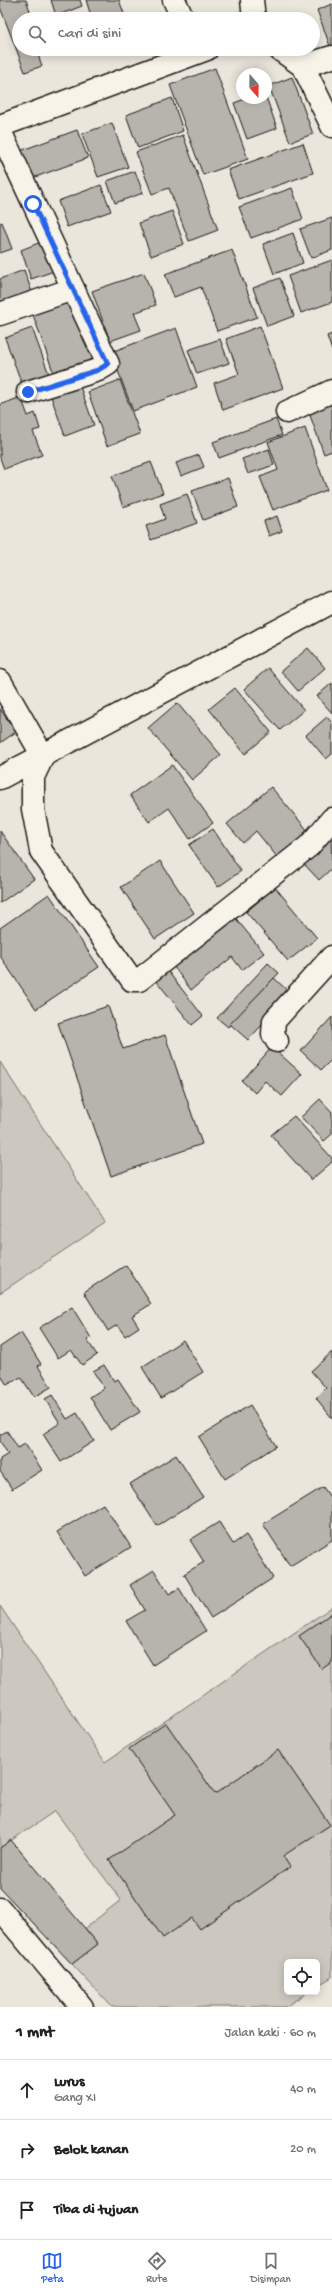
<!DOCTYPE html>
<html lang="id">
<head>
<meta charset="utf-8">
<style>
  body { margin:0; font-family:"Gochi Hand",sans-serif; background:#f2f2f2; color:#202124 }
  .controls { position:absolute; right:12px; bottom:12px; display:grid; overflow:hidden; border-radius:6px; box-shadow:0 2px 10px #0003 }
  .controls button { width:36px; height:36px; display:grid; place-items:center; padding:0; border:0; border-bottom:1px solid #e0e0e0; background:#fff; color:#202124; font:20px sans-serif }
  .compass { position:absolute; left:236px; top:68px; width:36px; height:36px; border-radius:50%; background:#fff; box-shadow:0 2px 10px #0003; rotate:160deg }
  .stop { position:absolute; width:12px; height:12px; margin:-9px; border:3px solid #2563eb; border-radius:50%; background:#fff }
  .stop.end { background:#2563eb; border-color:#fff; box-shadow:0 1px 4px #0008 }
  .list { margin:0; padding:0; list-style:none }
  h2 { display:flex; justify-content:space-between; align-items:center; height:52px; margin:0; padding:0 16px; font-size:17px }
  h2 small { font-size:13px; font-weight:400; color:#757577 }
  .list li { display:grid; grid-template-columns:26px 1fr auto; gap:12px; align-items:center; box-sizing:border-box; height:60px; padding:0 16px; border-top:1px solid #e0e0e0 }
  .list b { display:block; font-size:15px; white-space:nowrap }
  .list p { margin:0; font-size:13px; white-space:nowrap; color:#757577 }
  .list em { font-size:13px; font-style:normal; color:#757577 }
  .icon { flex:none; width:22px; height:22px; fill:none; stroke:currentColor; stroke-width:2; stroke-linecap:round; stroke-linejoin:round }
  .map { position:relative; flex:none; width:332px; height:2007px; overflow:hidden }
  .search { position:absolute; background:#fff; box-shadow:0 2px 10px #0003; left:12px; right:12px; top:12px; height:44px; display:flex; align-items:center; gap:10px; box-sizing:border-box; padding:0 14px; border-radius:22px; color:#757577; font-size:15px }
  .sheet { height:232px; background:#fff }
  nav { display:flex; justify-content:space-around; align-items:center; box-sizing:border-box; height:56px; border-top:1px solid #e0e0e0; background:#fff; font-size:11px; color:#757577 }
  nav a { display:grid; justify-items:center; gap:2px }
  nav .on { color:#2563eb }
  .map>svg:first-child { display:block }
</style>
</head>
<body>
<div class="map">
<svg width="332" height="2007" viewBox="0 0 332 2007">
  <rect width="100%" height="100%" fill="#eae6dc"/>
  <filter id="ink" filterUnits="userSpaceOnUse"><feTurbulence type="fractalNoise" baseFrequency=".025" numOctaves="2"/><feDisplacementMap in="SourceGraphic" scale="8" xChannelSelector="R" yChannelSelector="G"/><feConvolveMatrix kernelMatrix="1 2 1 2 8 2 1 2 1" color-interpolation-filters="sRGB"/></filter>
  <g filter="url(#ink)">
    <g fill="#ccc8c0" stroke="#74726e">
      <path d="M 0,1062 L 105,1223 L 0,1293 Z"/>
      <path d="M 0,1606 L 105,1762 L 332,1607 L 332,1977 L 317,1986 L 317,1962 L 287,1962 L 287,1992 L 308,1992 L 285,2007 L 112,2007 L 72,1964 L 98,1944 L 85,1928 L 121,1900 L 55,1811 L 0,1848 Z"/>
    </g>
    <g fill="#b6b4ac" stroke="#1c1c1c">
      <path d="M 0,0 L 26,0 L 33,19 L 19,19 L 19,49 L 36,49 L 42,66 L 25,72 L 0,7 Z"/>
      <path d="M 51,0 L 80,0 L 82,6 L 56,16 Z"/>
      <path d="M 86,0 L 119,0 L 126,19 L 92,19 Z"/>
      <path d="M 332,4 L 332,49 L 331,49 L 317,10 Z"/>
      <path d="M 215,68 L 248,159 L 203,175 L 170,85 Z"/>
      <path d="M 292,77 L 313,134 L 290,142 L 269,86 Z"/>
      <path d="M 266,97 L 277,128 L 247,139 L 234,103 L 248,98 Z"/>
      <path d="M 172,98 L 183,131 L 138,148 L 126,115 Z"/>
      <path d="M 112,123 L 128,167 L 98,177 L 82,134 Z"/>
      <path d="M 77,130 L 88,158 L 30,179 L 20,151 Z"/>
      <path d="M 183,135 L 218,230 L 189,241 L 169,188 L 152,194 L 136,152 Z"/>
      <path d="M 303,143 L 313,173 L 239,199 L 228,170 Z"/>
      <path d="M 135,171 L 143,193 L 115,203 L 107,181 Z"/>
      <path d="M 101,185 L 111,211 L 67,227 L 58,201 Z"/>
      <path d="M 292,188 L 303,219 L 251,238 L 239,207 Z"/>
      <path d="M 172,211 L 184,244 L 151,256 L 139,223 Z"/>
      <path d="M 332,218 L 332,250 L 311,258 L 300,229 Z"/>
      <path d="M 2,222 L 12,249 L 0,253 L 0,223 Z"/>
      <path d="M 293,233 L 303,263 L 274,274 L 263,244 Z"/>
      <path d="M 46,240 L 57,270 L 31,279 L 21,250 Z"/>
      <path d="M 232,250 L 257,317 L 217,331 L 201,287 L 174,297 L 165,274 Z"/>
      <path d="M 332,260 L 332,302 L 301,313 L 288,276 Z"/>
      <path d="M 24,270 L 33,295 L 0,307 L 0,279 Z"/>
      <path d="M 144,273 L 156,305 L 134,313 L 141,330 L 110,341 L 92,291 Z"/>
      <path d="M 280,278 L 294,316 L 267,326 L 253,288 Z"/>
      <path d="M 76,293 L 100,361 L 55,377 L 31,309 Z"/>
      <path d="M 260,326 L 283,388 L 223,410 L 214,383 L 239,374 L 226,339 Z"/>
      <path d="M 32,328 L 50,377 L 23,387 L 5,338 Z"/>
      <path d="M 176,328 L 197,387 L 133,411 L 111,352 Z"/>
      <path d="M 332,334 L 332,351 L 327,336 Z"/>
      <path d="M 220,339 L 229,363 L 197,374 L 188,350 Z"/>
      <path d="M 120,380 L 140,434 L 107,446 L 88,392 Z"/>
      <path d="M 78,381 L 94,425 L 65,436 L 49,391 Z"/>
      <path d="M 21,397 L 28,416 L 35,413 L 40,429 L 33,431 L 42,455 L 4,469 L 0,458 L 0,405 Z"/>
      <path d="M 332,402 L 332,451 L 324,454 L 308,410 Z"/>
      <path d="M 276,419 L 282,435 L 219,458 L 213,442 Z"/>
      <path d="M 305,428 L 327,490 L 273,510 L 260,477 L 278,470 L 268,442 Z"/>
      <path d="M 269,449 L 274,465 L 248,474 L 242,459 Z"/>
      <path d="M 199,455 L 204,467 L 181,476 L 176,463 Z"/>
      <path d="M 151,462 L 163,493 L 123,507 L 112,476 Z"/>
      <path d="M 228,478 L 238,507 L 203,520 L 192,491 Z"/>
      <path d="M 187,494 L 197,523 L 151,540 L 146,526 L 165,519 L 160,504 Z"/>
      <path d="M 277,516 L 282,531 L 269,536 L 264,521 Z"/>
      <path d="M 308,648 L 325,668 L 298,691 L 281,671 Z"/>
      <path d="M 268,668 L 304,710 L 280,730 L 244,689 Z"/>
      <path d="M 332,683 L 332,713 L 317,696 Z"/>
      <path d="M 235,688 L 271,732 L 245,754 L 209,709 Z"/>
      <path d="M 177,703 L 221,755 L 192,780 L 148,728 Z"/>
      <path d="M 0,709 L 16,732 L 0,743 Z"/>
      <path d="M 327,717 L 332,723 L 332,754 L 326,759 L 306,735 Z"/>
      <path d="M 172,765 L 213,823 L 190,839 L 169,808 L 149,822 L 130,795 Z"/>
      <path d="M 271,787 L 309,832 L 278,858 L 256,831 L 243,843 L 227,824 Z"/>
      <path d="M 213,829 L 241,871 L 218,887 L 189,845 Z"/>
      <path d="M 0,831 L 34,879 L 0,903 Z"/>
      <path d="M 331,838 L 332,868 L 319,880 L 304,864 Z"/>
      <path d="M 160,861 L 194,913 L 155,939 L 121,887 Z"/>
      <path d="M 275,887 L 317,938 L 288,961 L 246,912 Z"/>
      <path d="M 49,894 L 99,967 L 36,1009 L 0,956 L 0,928 Z"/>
      <path d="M 233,915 L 264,953 L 242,970 L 232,957 L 191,990 L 171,963 Z"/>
      <path d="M 268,963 L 279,973 L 228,1027 L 217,1018 Z"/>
      <path d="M 166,969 L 203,1016 L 192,1025 L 154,978 Z"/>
      <path d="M 274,978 L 291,994 L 248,1040 L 230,1024 Z"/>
      <path d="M 108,1006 L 123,1049 L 165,1035 L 202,1144 L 111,1176 L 58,1023 Z"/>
      <path d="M 332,1017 L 332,1059 L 321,1070 L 301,1051 Z"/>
      <path d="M 272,1047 L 302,1074 L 282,1096 L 265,1081 L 255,1093 L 242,1081 Z"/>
      <path d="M 320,1099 L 332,1112 L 332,1134 L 324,1141 L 301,1117 Z"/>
      <path d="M 294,1116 L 332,1158 L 332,1162 L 311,1180 L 271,1135 Z"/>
      <path d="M 126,1265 L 151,1304 L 132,1316 L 139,1327 L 125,1336 L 117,1325 L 108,1331 L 84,1292 Z"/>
      <path d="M 72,1307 L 91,1338 L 87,1340 L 97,1355 L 82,1365 L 71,1350 L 58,1358 L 39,1328 Z"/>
      <path d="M 21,1333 L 41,1364 L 38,1366 L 51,1387 L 34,1397 L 21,1377 L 7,1385 L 0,1374 L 0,1347 Z"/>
      <path d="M 183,1340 L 203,1372 L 161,1398 L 142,1367 Z"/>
      <path d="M 332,1352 L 332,1418 L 316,1398 L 326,1388 L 311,1371 Z"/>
      <path d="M 104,1365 L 114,1381 L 118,1379 L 140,1412 L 110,1430 L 90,1397 L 104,1388 L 93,1371 Z"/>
      <path d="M 52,1395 L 67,1419 L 77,1413 L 94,1441 L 61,1462 L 43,1434 L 60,1423 L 45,1399 Z"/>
      <path d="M 250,1405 L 276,1446 L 225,1479 L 199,1437 Z"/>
      <path d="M 7,1431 L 18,1448 L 25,1444 L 42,1470 L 12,1489 L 0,1471 L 0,1459 L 8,1454 L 0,1441 L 0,1435 Z"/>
      <path d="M 176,1455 L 203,1497 L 157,1526 L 130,1484 Z"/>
      <path d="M 323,1487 L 332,1500 L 332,1540 L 290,1566 L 263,1524 Z"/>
      <path d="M 103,1504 L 131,1547 L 85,1576 L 57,1532 Z"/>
      <path d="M 219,1522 L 233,1544 L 246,1535 L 273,1578 L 211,1618 L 184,1574 L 204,1562 L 190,1540 Z"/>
      <path d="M 154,1570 L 169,1594 L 179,1588 L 206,1631 L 153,1665 L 126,1621 L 145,1610 L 130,1585 Z"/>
      <path d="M 332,1613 L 332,1662 L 322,1669 L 299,1636 Z"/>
      <path d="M 166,1723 L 215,1794 L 278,1750 L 330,1825 L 283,1856 L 290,1867 L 200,1929 L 192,1918 L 163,1938 L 109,1860 L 175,1815 L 129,1749 Z"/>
      <path d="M 11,1840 L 98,1944 L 72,1964 L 0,1888 L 0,1848 Z"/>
    </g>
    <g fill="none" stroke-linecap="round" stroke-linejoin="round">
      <defs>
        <g id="minor">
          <path d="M 174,0 L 183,19"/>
          <path d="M 252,0 L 254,19"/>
          <path d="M 279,49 L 303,66 L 332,126"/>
          <path d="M 303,66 L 332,57"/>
          <path d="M 0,126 L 207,49"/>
          <path d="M 0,131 L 108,364 L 98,370 L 28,392"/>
          <path d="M 0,314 L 73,289"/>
          <path d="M 287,412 L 332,391"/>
          <path d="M 0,681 L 43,756"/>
          <path d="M 43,756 L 33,777 L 33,809 L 41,851 L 132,980 L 139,980 L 309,846 L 332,819"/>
          <path d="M 0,778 L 332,602"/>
          <path d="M 277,1041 L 273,1034 L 274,1021 L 332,957"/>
          <path d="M 0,1909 L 82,2007"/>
        </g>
      </defs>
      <use href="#minor" stroke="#1c1c1c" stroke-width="25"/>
      <use href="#minor" stroke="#f7f3e8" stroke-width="22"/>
    </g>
  </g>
  <g fill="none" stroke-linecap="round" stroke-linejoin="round" filter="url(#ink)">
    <path stroke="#2563eb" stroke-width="5" d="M 28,392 L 98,370 L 108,364 L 33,204"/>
  </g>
</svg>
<div class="controls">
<button><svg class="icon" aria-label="locate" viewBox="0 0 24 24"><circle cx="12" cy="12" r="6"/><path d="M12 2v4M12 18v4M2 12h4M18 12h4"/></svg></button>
</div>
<svg class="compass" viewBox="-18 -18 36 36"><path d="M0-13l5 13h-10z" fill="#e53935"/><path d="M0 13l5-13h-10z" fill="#757577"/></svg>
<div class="stop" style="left:33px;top:204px"></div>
<div class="stop end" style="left:28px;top:392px"></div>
<div class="search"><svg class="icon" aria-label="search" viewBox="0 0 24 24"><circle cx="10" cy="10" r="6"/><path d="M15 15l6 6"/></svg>Cari di sini</div>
</div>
<section class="sheet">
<h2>1 mnt<small>Jalan kaki · 60 m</small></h2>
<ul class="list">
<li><svg class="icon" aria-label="ahead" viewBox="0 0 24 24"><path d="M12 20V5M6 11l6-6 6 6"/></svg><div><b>Lurus</b><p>Gang XI</p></div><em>40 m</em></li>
<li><svg class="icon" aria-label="right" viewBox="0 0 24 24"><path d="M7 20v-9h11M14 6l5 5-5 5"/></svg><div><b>Belok kanan</b></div><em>20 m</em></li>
<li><svg class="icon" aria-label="arrive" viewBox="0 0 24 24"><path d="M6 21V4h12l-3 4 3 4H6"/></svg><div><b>Tiba di tujuan</b></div></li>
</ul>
</section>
<nav>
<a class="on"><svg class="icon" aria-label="map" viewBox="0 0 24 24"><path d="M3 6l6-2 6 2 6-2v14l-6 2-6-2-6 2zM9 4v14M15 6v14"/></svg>Peta</a>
<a><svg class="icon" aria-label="directions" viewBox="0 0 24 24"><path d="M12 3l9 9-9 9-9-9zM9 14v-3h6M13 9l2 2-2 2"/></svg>Rute</a>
<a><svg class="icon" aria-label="saved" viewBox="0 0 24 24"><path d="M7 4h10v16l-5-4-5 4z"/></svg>Disimpan</a>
</nav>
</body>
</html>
